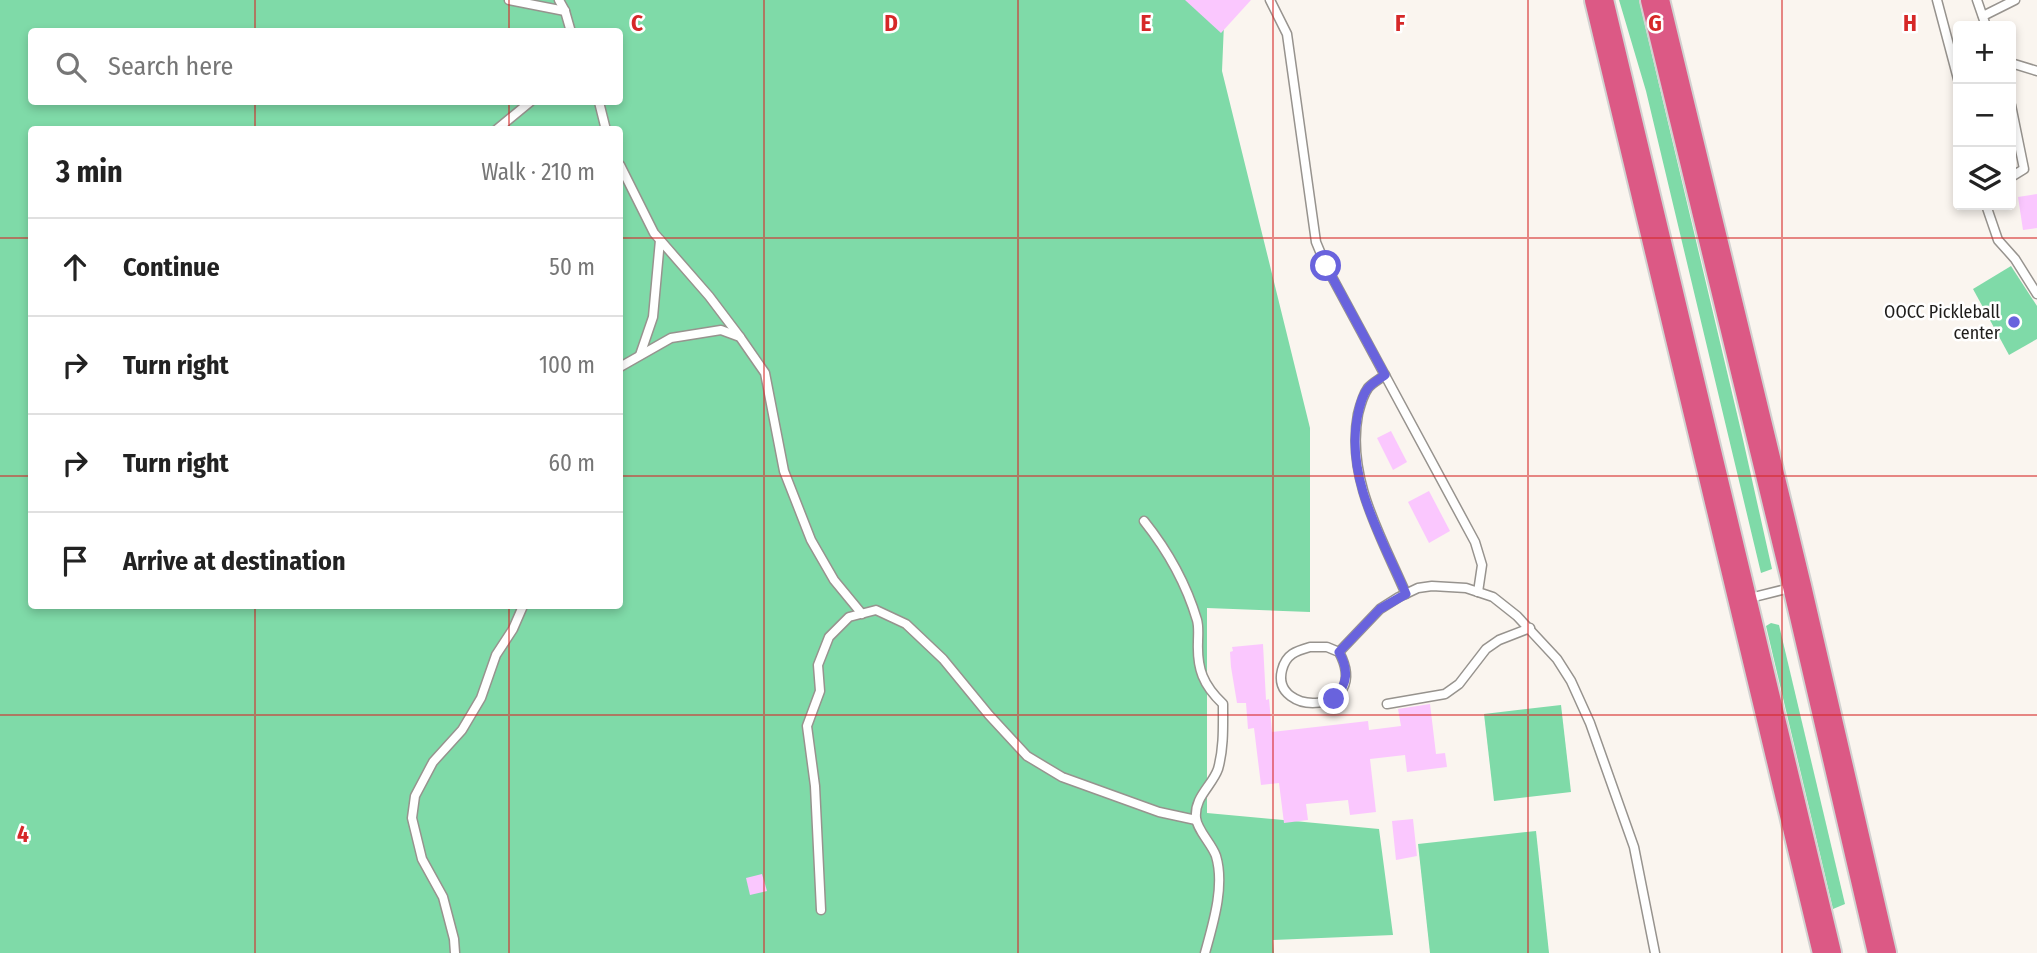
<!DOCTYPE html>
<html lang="en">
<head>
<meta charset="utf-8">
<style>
  body { margin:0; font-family:"Fira Sans Condensed",sans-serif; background:#f2f2f2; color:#222 }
  .controls { position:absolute; right:21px; top:21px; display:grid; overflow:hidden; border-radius:7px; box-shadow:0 4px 10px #0003 }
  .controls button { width:63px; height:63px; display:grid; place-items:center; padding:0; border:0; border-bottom:2px solid #e0e0e0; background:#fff; color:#222; font:35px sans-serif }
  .stop { position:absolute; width:21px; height:21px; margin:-16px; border:5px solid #6963dd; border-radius:50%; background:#fff }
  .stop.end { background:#6963dd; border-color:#fff; box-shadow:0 2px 7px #0008 }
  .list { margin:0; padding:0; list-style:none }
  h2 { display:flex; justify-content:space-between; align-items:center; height:91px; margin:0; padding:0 28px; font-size:30px }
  h2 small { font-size:23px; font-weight:400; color:#767676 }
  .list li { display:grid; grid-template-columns:46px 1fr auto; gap:21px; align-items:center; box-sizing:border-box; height:98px; padding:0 28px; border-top:2px solid #e0e0e0 }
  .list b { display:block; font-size:26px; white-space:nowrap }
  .list em { font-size:23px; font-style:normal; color:#767676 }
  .icon { flex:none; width:38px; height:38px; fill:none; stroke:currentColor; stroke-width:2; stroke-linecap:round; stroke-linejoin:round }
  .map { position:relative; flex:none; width:2037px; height:953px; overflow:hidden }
  .search { position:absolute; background:#fff; box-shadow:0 4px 10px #0003; left:28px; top:28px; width:595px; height:77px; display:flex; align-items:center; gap:18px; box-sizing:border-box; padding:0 24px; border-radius:7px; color:#767676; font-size:26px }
  .panel { position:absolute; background:#fff; box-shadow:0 4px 10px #0003; left:28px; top:126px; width:595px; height:483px; border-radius:7px }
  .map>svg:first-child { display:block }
</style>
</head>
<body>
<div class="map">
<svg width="2037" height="953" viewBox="0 0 2037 953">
  <rect width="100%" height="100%" fill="#faf5ef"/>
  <g fill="#7fdaa8" fill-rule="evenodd">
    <path d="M 0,0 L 1225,0 L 1222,71 L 1310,428 L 1310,612 L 1207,608 L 1207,813 L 1379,829 L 1393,935 L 1273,940 L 1274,953 L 0,953 ZM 32,32 L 620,32 L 620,102 L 32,102 ZM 32,130 L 620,130 L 620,606 L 32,606 Z"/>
    <path d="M 1619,0 L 1639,0 L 1742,435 L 1772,569 L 1761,573 L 1646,91 Z"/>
    <path d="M 2011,266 L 2037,306 L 2037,339 L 2009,355 L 1973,289 Z"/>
    <path d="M 1771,623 L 1779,625 L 1845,904 L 1833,909 L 1766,626 Z"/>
    <path d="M 1561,705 L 1571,792 L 1494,801 L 1484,714 Z"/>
    <path d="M 1536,831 L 1549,953 L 1430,953 L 1418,844 Z"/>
  </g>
  <g fill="#fac7fe">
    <path d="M 1185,0 L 1251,0 L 1221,33 Z"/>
    <path d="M 2037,194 L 2037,228 L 2023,230 L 2018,197 Z"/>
    <path d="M 1391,431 L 1407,462 L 1393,470 L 1377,438 Z"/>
    <path d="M 1429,491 L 1450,531 L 1429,543 L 1408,502 Z"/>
    <path d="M 1263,644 L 1266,700 L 1269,699 L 1272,732 L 1368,721 L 1369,730 L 1401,726 L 1398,709 L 1430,704 L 1436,754 L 1445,753 L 1447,767 L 1407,772 L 1405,755 L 1370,759 L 1376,812 L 1350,815 L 1348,800 L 1306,804 L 1308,820 L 1284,823 L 1279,783 L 1261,785 L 1254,728 L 1248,729 L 1246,703 L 1237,703 L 1231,667 L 1230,652 L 1233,651 L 1232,647 Z"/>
    <path d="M 1413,819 L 1417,856 L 1396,860 L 1392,821 Z"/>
    <path d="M 762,874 L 767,891 L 750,895 L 746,878 Z"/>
  </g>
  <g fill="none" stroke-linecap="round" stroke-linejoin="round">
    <defs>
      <g id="service">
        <path d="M 509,0 L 565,11"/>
        <path d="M 559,0 L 565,11 L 571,32"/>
        <path d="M 1270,0 L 1287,34 L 1316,242 L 1326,266 L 1475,542 L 1482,565 L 1478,592"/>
        <path d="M 1937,0 L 1958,79"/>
        <path d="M 1977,0 L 1986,26"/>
        <path d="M 1983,16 L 2015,0"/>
        <path d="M 2011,63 L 2037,71"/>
        <path d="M 599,102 L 606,130"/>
        <path d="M 2011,105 L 2024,169 L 2011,177"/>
        <path d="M 496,130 L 530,102"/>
        <path d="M 620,165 L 654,233 L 709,296 L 740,337"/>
        <path d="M 1986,205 L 1998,240 L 2015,259 L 2037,294"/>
        <path d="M 640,355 L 653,317 L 660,240"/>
        <path d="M 620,367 L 671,338 L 721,330 L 740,337 L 765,373 L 784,471 L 811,540 L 834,580 L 862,614"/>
        <path d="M 1385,375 C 1380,379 1372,383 1368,388 C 1363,395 1360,406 1358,414 C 1346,478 1381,536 1406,594"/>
        <path d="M 1144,521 C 1168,551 1186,583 1197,620 C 1199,627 1198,635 1198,642 C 1197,669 1203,685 1223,704 C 1223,725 1224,748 1218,769 C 1212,786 1194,797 1196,818 C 1197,830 1212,844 1216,856 C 1225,886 1213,924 1205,953"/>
        <path d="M 1746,599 L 1794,587"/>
        <path d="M 1310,647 L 1327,647 L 1339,652 C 1373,716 1270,717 1282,670 C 1286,654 1296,651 1310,647 Z"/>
        <path d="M 1339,652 L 1380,609 L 1399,597 L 1418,588 L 1432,586 L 1466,588 L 1493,597 L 1517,616 L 1557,659 L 1571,681 L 1590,723 L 1634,847 L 1655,953"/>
        <path d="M 1387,704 L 1445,694 L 1459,684 L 1486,649 L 1499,640 L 1530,628"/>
        <path d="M 821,910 L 815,786 L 807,726 L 820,691 L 818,665 L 829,637 L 849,617 L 876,610 L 906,624 L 943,659 L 989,715 L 1027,756 L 1062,777 L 1159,812 L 1196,820"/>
        <path d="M 455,953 L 454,939 L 443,897 L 422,859 L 412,818 L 415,796 L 433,762 L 462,730 L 481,698 L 496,655 L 513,629 L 523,606"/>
      </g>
      <g id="motorway">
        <path d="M 1599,0 L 1827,953"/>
        <path d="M 1655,0 L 1797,586 L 1882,953"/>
      </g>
    </defs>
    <use href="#service" stroke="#97938e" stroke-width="11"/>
    <use href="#motorway" stroke="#d2d2d1" stroke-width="32"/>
    <use href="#service" stroke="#fff" stroke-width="8"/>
    <use href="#motorway" stroke="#dc5985" stroke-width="28"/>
  </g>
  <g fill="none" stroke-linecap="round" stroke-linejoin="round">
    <path stroke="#6963dd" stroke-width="9" d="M 1326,266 L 1385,375 C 1379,379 1372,383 1368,388 C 1361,397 1359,409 1357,419 C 1346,480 1383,540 1406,594 L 1380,609 L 1339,652 C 1349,670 1348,684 1334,699"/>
  </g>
  <path fill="none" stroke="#d62828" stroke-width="2" stroke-opacity="0.55" d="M 255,0 L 255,32M 509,0 L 509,32M 764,0 L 764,953M 1018,0 L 1018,953M 1273,0 L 1273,953M 1528,0 L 1528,953M 1782,0 L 1782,953M 255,102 L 255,130M 509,102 L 509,130M 0,238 L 32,238M 620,238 L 2037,238M 0,476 L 32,476M 620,476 L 2037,476M 255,606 L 255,953M 509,606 L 509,953M 0,715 L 2037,715"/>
  <circle fill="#6963dd" stroke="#fff" stroke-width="2.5" cx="2014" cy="322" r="7"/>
  <g text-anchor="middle" stroke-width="5" stroke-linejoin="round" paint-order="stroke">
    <g font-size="18" fill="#1e1c1a" stroke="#fff" text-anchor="end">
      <text x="2000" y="318">OOCC Pickleball<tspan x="2000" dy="21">center</tspan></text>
    </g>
  </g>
  <g font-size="23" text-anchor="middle" font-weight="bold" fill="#d62828" stroke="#fff" stroke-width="5" stroke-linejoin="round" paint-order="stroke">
    <text x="637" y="31">C</text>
    <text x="891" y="31">D</text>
    <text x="1146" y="31">E</text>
    <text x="1400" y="31">F</text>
    <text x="1655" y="31">G</text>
    <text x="1910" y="31">H</text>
    <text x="23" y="842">4</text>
  </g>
</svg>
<div class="controls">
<button>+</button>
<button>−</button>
<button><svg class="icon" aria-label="layers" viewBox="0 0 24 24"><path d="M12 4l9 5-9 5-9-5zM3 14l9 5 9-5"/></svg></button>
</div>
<div class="stop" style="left:1326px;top:266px"></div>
<div class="stop end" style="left:1334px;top:699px"></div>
<div class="search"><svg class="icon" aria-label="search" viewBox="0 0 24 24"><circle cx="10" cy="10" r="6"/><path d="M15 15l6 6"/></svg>Search here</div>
<section class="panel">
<h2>3 min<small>Walk · 210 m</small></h2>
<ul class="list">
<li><svg class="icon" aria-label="ahead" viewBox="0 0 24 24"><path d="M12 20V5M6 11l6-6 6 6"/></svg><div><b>Continue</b></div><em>50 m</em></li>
<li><svg class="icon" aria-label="right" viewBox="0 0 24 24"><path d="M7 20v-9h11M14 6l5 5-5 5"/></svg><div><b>Turn right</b></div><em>100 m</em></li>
<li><svg class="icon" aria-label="right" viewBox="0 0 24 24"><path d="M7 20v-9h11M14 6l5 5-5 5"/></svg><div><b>Turn right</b></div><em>60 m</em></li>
<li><svg class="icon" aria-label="arrive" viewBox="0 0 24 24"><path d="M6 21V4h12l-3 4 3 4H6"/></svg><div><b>Arrive at destination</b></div></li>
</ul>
</section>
</div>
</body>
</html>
